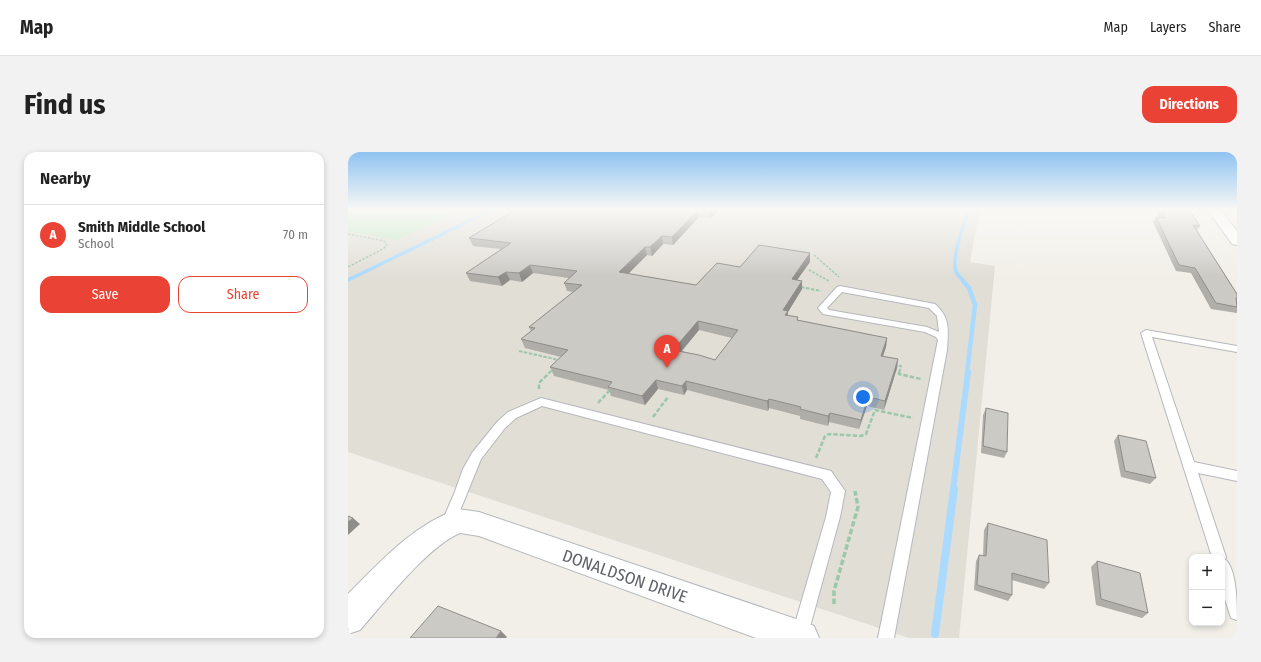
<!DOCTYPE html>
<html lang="en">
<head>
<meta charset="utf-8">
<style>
  body { margin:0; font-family:"Fira Sans Condensed",sans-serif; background:#f2f2f2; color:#222 }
  .controls { position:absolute; right:12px; bottom:12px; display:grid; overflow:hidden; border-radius:8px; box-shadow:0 2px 6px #0003 }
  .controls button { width:36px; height:36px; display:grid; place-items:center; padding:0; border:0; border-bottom:1px solid #e0e0e0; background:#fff; color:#222; font:20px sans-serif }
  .you { position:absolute; left:515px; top:245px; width:14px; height:14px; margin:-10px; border:3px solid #fff; border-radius:50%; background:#1a73e8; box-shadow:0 0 0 6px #1a73e833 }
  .badge { display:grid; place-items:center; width:26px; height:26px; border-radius:50%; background:#ea4335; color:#fff; font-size:13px; font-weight:700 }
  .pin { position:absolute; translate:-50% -33px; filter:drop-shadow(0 1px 2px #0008) }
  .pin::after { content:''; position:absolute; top:21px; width:14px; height:12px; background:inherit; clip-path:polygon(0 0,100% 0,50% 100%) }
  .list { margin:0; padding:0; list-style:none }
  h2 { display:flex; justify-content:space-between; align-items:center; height:52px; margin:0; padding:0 16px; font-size:17px }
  h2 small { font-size:13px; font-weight:400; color:#767676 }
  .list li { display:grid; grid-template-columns:26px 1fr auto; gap:12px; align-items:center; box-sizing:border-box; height:60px; padding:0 16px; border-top:1px solid #e0e0e0 }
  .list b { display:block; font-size:15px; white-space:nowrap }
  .list p { margin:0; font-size:13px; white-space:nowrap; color:#767676 }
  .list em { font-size:13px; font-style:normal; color:#767676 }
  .actions { display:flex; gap:8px; padding:12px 16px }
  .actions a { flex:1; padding:9px 0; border:1px solid #ea4335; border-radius:12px; text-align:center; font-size:14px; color:#ea4335 }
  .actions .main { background:#ea4335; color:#fff }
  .map { position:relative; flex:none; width:889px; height:486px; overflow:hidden; border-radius:12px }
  header { display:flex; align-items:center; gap:24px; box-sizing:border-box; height:56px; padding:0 20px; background:#fff; border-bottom:1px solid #e0e0e0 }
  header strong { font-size:19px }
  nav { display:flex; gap:22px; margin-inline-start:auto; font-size:14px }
  .intro { display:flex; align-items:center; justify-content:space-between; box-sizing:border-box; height:96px; padding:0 24px }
  h1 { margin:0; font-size:28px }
  .button { padding:10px 18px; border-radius:12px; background:#ea4335; color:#fff; font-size:14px; font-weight:700 }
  main { display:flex; gap:24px; padding:0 24px }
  aside { flex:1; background:#fff; border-radius:12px; box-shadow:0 2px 6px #0003 }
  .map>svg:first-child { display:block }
</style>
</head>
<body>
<header>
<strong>Map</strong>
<nav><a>Map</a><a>Layers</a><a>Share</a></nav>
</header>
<div class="intro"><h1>Find us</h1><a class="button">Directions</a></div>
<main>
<aside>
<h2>Nearby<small></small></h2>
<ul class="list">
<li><span class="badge">A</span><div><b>Smith Middle School</b><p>School</p></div><em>70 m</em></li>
</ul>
<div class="actions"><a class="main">Save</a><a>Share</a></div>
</aside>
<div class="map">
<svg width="889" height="486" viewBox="0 0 889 486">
  <rect width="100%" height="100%" fill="#f1efe8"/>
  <path fill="#e1ded6" d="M 0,57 L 632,57 L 622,110 L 647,114 L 611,486 L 561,486 L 0,300 Z"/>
  <path fill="#c5e8c5" d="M 0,57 L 117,57 L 49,88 L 0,79 Z"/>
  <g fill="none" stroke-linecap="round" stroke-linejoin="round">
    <g stroke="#aadaff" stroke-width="3.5">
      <path d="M 0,128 L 146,57"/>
      <path d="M 616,130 C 614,127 610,123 608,120 C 603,106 616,72 620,58 L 618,57"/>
    </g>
    <path stroke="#aadaff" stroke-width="4.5" d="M 615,129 L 621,136 L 627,153 L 619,221"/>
    <path stroke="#aadaff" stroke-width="6" d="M 605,338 L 620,220"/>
    <path stroke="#aadaff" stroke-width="8" d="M 587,482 L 606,337"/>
    <defs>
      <g id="service">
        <path d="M 492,134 L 587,152 C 603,166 600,179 599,198 L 546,486 L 530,486 L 590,188 L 588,185 L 577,180 L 475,162 L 470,156 L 489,135 ZM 494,140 L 581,156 L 589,164 L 591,180 L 579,175 L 481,158 L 479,156 Z"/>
        <path d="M 798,178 L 889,194 L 889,200 L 804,185 L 846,310 L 889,319 L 889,329 L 850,321 L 878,405 L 877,407 C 889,417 889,453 889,468 L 883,466 L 874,438 L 874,405 L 864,405 L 793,181 Z"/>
        <path d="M 193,246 L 483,319 L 497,339 L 492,365 L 459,486 L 445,486 L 444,482 L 478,365 L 483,340 L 474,327 L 194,254 L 168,266 L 157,276 L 133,307 L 105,376 L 100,378 L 95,376 L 93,372 L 106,342 L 115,317 L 124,301 L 149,270 L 160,260 Z"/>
      </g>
      <g id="minor">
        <path d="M 859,57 L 872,57 L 889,79 L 889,93 L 884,92 Z"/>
        <path d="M 110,357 L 131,360 L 454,469 L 466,474 L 471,486 L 408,486 L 131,384 L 112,381 C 80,394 36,451 12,478 L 0,482 L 0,442 C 33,409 65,373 110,357 Z"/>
      </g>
    </defs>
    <use href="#service" stroke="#b5b8bc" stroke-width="2"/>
    <use href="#minor" stroke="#b5b8bc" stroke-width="2"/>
    <g stroke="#9cc7a9" stroke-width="1.5" stroke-dasharray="2.5 1.5" stroke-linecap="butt">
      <path d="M 0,82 L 36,89 L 39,93 L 35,97 L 0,115"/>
      <path d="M 466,103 L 491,125"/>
      <path d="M 461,118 L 481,129"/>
    </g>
    <g stroke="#9cc7a9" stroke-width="2" stroke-dasharray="3.5 1.5" stroke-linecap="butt">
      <path d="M 453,135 L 473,139"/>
      <path d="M 171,199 L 211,208"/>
      <path d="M 546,213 L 553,214 L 551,221"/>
      <path d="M 201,221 L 206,217"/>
    </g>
    <g stroke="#9cc7a9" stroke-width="2.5" stroke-dasharray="4.5 2" stroke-linecap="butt">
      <path d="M 551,220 L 551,222 L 573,227"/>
      <path d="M 191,237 L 191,231 L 202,220"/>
      <path d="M 250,251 L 263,237"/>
      <path d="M 305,265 L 320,245"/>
      <path d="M 468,306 L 477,284 L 481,282 L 513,284 L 518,282 L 527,258 L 565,266"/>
    </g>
    <path stroke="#9cc7a9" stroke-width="3.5" stroke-dasharray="5.5 2.5" stroke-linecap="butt" d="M 486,452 L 486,439 L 510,355 L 507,339"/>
    <use href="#service" fill="#fff" fill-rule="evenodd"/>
    <use href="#minor" fill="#fff" fill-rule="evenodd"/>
  </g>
  <g fill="#afaea9" fill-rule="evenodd">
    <path d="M 169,57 L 372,57 L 363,66 L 351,65 L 325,93 L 315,92 L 304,104 L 299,103 L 280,122 L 348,133 L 392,115 L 462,110 L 449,128 L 454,137 L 440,160 L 440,164 L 450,165 L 450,168 L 539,186 L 538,195 L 535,204 L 550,207 L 549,216 L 536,258 L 519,254 L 511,277 L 481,270 L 480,274 L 452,267 L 452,264 L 421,256 L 420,259 L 339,238 L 336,243 L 310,237 L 297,253 L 263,244 L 261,238 L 206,224 L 202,215 L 213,205 L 177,196 L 173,187 L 183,179 L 181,175 L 226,140 L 219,139 L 216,131 L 221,126 L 185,121 L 174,130 L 162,128 L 154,134 L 122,129 L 118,121 L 153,97 L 125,94 L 121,86 ZM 351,178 L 384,186 L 367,208 L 334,199 Z"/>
    <path d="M 807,57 L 840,57 L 852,74 L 849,78 L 889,142 L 889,161 L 863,157 L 843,121 L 828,119 L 805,70 L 808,65 L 812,66 Z"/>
    <path d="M 638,256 L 659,300 L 656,306 L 633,301 L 635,263 Z"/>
    <path d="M 770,283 L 808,326 L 802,332 L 773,325 L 766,289 Z"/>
    <path d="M 640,371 L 701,431 L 696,437 L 664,428 L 664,443 L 660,449 L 626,438 L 628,409 L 631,403 L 635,404 L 636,378 Z"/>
    <path d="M 749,409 L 800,461 L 794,466 L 748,453 L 743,415 Z"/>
  </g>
  <g fill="#8f8d8a">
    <path d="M 364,57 L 372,57 L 363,66 L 362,59 Z"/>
    <path d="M 350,58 L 351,65 L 325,93 L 324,85 Z"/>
    <path d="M 314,84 L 315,92 L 304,104 L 302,95 Z"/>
    <path d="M 297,95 L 299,103 L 273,129 L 271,120 Z"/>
    <path d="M 462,101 L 462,110 L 444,135 L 444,127 Z"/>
    <path d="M 182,113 L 185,121 L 174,130 L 171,121 Z"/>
    <path d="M 158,120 L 162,128 L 154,134 L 150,125 Z"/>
    <path d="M 454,129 L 454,137 L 440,160 L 440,168 L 437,172 L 435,158 Z"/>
    <path d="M 350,169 L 351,178 L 327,207 L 325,198 Z"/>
    <path d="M 539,186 L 538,195 L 532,213 L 533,204 Z"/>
    <path d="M 550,207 L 549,216 L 536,258 L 537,249 Z"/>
    <path d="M 308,228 L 310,237 L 297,253 L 294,244 Z"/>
    <path d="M 338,229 L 339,238 L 336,243 L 334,234 Z"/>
    <path d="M 520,245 L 519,254 L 511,277 L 513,268 Z"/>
    <path d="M 421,247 L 421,256 L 420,259 L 419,249 Z"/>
    <path d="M 482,261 L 481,270 L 480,274 L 480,264 Z"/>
    <path d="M 5,366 L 12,372 L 0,383 L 0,370 Z"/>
    <path d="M 153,479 L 159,485 L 158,486 L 148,486 Z"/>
  </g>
  <g fill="#cccac5" stroke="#8f8d8a" fill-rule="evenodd">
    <path d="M 169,57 L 364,57 L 362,59 L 350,58 L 324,85 L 314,84 L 302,95 L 297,95 L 271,120 L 348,133 L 369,111 L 392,115 L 411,93 L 462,101 L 444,127 L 454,129 L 435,158 L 440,159 L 437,163 L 450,165 L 449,168 L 539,186 L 533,204 L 550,207 L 537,249 L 520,245 L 513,268 L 482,261 L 480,264 L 452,257 L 453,255 L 421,247 L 419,249 L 338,229 L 334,234 L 308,228 L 294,244 L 260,235 L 264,230 L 202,215 L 220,198 L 173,187 L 187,176 L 181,175 L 234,133 L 216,131 L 229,119 L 182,113 L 171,121 L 158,120 L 150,125 L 118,121 L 163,91 L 121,86 ZM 350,169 L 390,178 L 367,208 L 351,203 L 325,198 Z"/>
    <path d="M 813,57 L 840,57 L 852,74 L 845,73 L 889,142 L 889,146 L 888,146 L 889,155 L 868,151 L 847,116 L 831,113 L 808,65 L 818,66 Z"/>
    <path d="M 638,256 L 660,261 L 659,300 L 635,294 Z"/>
    <path d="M 770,283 L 798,289 L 808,326 L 777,319 Z"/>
    <path d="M 0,364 L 5,366 L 0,370 Z"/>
    <path d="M 640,371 L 699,388 L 701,431 L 664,421 L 664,443 L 629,433 L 631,403 L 638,404 Z"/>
    <path d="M 749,409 L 792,421 L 800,461 L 753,447 Z"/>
    <path d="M 90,454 L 153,479 L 148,486 L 62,486 Z"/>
  </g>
  <linearGradient id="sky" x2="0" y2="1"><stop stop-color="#8fc3f1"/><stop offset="0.46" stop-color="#f9f8f5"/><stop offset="1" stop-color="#f9f8f5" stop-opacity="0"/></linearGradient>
  <rect width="889" height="125" fill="url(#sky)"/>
  <g text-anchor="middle" stroke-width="3.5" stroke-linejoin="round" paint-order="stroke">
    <g font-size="17" fill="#5f6368" stroke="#fff">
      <text transform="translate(277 424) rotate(19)" y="6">DONALDSON DRIVE</text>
    </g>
  </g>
</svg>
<div class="controls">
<button>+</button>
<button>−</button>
</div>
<div class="you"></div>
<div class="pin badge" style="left:319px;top:216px">A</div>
</div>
</main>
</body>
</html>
